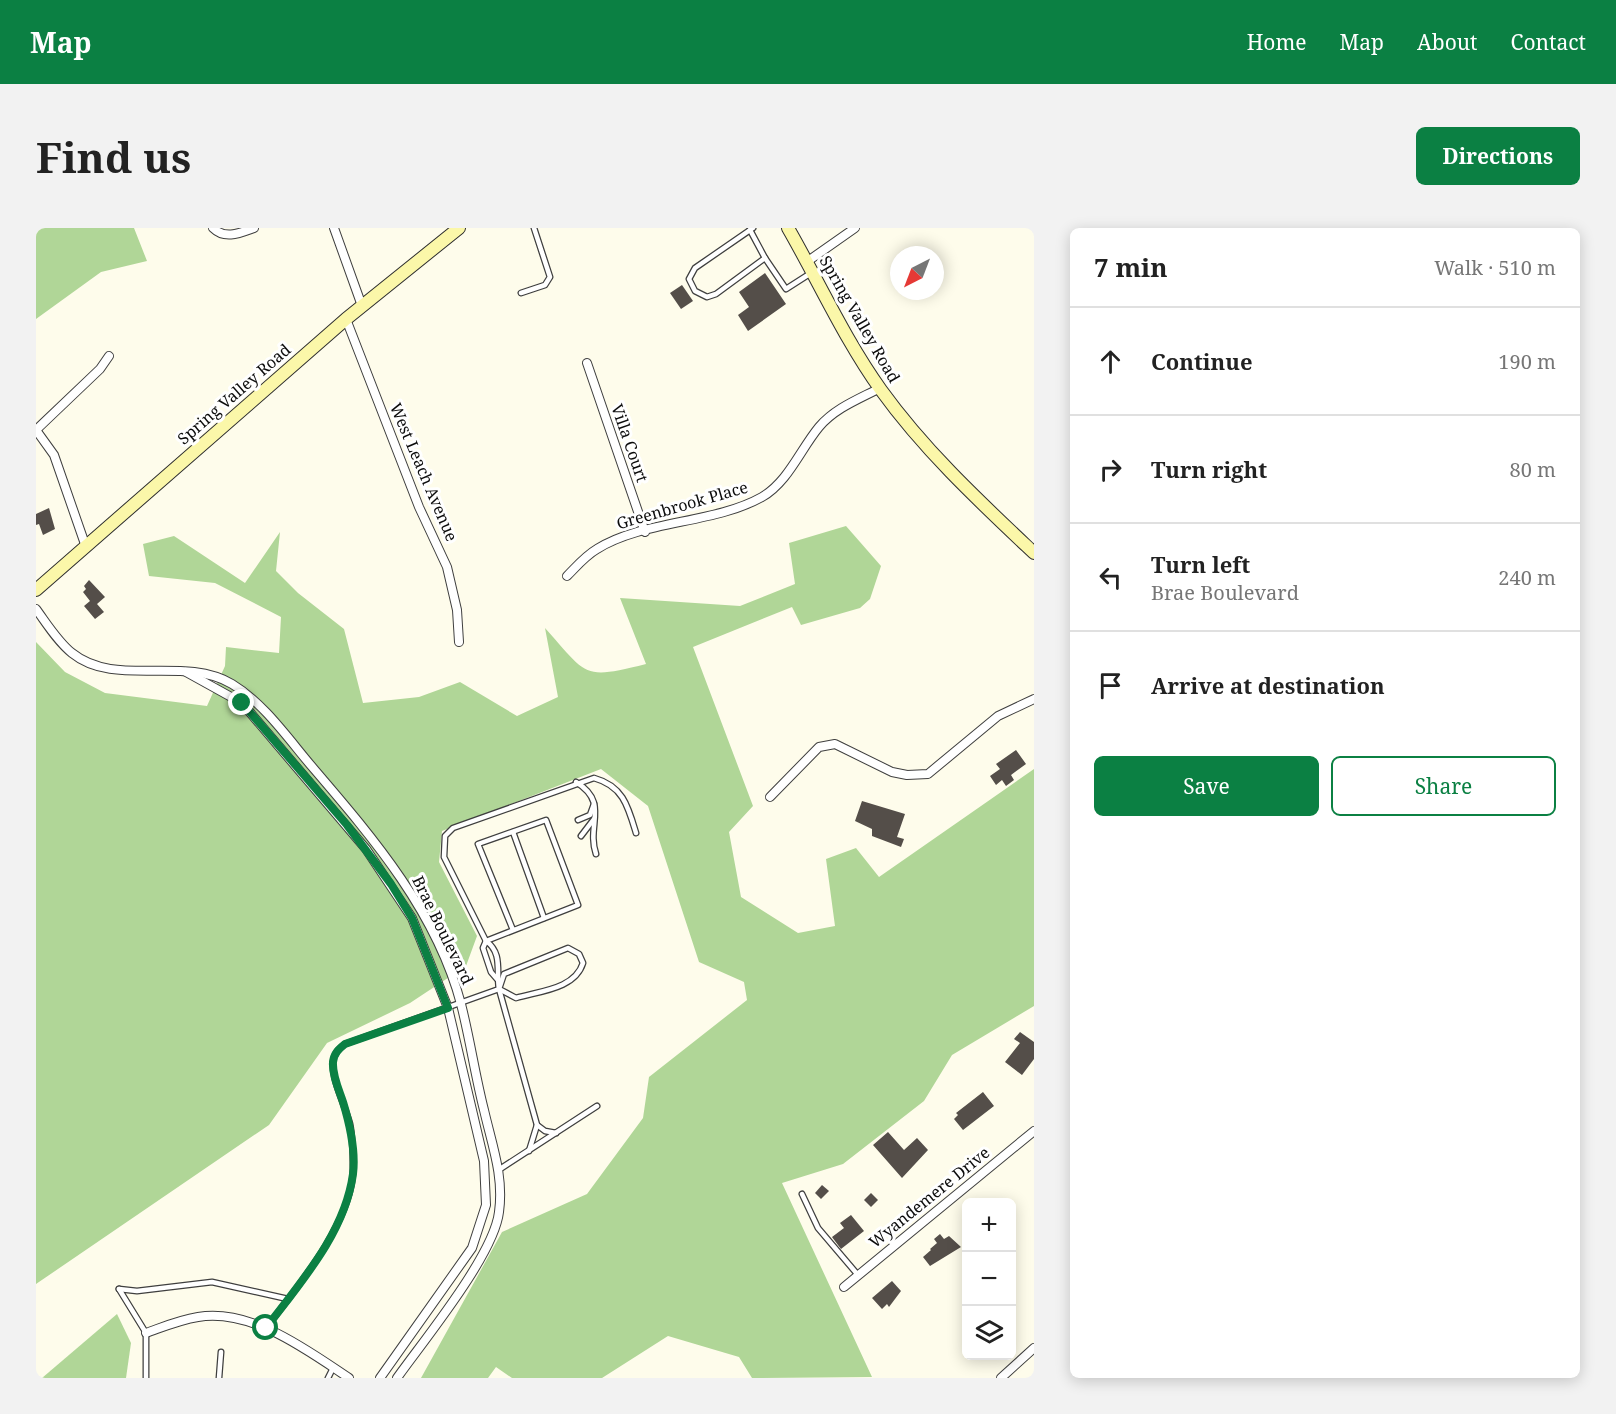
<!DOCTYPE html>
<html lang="en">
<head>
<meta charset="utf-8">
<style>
  body { margin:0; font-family:"Noto Serif",serif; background:#f2f2f2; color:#222 }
  .controls { position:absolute; right:18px; bottom:18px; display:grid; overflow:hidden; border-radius:9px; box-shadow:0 3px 15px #0003 }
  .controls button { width:54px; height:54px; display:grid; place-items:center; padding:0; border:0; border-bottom:2px solid #e0e0e0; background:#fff; color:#222; font:30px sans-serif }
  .compass { position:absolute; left:854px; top:18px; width:54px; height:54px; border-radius:50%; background:#fff; box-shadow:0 3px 15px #0003; rotate:222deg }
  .stop { position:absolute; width:18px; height:18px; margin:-14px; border:4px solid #0b8043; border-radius:50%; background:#fff }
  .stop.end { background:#0b8043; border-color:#fff; box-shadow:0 2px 6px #0008 }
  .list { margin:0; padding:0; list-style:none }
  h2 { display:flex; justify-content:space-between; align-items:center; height:78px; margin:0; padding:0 24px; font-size:26px }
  h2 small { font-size:20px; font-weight:400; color:#767676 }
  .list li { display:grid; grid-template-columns:39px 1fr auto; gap:18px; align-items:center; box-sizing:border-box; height:108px; padding:0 24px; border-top:2px solid #e0e0e0 }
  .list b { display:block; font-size:22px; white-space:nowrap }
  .list p { margin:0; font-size:20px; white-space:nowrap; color:#767676 }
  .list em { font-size:20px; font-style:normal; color:#767676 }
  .actions { display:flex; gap:12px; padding:18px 24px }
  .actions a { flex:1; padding:14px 0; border:2px solid #0b8043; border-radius:9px; text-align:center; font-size:21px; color:#0b8043 }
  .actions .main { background:#0b8043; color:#fff }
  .icon { flex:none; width:33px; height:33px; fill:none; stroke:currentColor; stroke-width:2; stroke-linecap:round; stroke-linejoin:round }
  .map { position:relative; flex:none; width:998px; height:1150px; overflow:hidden; border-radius:9px }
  header { display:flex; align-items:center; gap:36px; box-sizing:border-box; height:84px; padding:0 30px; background:#0b8043; color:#fff }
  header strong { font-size:28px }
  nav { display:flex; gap:33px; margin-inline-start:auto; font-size:21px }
  .intro { display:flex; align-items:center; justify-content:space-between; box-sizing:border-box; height:144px; padding:0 36px }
  h1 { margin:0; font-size:42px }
  .button { padding:15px 27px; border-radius:9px; background:#0b8043; color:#fff; font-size:21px; font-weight:700 }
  main { display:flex; gap:36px; padding:0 36px }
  aside { flex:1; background:#fff; border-radius:9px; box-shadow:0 3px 15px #0003 }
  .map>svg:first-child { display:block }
</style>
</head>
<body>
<header>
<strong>Map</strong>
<nav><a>Home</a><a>Map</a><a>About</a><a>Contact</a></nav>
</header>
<div class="intro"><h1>Find us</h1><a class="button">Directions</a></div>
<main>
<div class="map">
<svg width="998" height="1150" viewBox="0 0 998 1150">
  <rect width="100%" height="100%" fill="#fefceb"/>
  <g fill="#b0d697">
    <path d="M 0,0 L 98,0 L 111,33 L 65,44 L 0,91 Z"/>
    <path d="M 810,298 L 845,338 L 834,371 L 824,380 L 765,397 L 756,379 L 657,419 L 717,578 L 693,604 L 705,669 L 762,705 L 799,698 L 790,631 L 820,620 L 843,649 L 998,541 L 998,778 L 916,827 L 888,873 L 807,936 L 746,955 L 836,1149 L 716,1150 L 703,1129 L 632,1108 L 566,1150 L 476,1150 L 460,1139 L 452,1150 L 385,1150 L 466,1004 L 551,966 L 607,890 L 613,849 L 711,772 L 708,754 L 663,734 L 612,578 L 565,541 L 406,603 L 403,634 L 441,708 L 430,738 L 374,775 L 291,815 L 233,897 L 0,1056 L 0,414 L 29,444 L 69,465 L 171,478 L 189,438 L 190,419 L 243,425 L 245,389 L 179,355 L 113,348 L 107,316 L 138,308 L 209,355 L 244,304 L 240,343 L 262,365 L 308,401 L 327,475 L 383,469 L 424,454 L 481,488 L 522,469 L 509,400 C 552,448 546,452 610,436 L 584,370 L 704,378 L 759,356 L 753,315 Z"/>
    <path d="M 81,1086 L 95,1115 L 90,1150 L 6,1150 Z"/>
  </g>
  <g fill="#544e49">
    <path d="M 729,45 L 750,76 L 712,103 L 702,87 L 713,79 L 703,64 Z"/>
    <path d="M 646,57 L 657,73 L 645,81 L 634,65 Z"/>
    <path d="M 13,280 L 19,301 L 7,307 L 3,296 L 0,297 L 0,286 Z"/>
    <path d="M 53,352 L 69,369 L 61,376 L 68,384 L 59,391 L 48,378 L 54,373 L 47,364 L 50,361 L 48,358 Z"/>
    <path d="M 980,522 L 990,536 L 975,547 L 978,552 L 970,558 L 966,552 L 960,557 L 954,548 L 964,541 L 960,536 Z"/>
    <path d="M 826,573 L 869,586 L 861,609 L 868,611 L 865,619 L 836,608 L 836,601 L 819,593 Z"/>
    <path d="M 984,804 L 998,814 L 998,831 L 986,847 L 969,834 L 984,815 L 978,811 Z"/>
    <path d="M 947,864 L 958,878 L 927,902 L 918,891 L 922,887 L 920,885 Z"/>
    <path d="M 852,904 L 868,922 L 881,910 L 892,922 L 866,950 L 837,917 Z"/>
    <path d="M 786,957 L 793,963 L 785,971 L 779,965 Z"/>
    <path d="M 835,965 L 842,972 L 835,979 L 828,972 Z"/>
    <path d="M 815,987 L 828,1003 L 805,1021 L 796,1009 L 808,1000 L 804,995 Z"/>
    <path d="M 904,1006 L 908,1011 L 913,1008 L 925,1019 L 894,1038 L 887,1029 L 895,1022 L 894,1021 L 901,1015 L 898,1011 Z"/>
    <path d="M 856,1053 L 865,1063 L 853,1079 L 851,1076 L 846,1081 L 836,1070 Z"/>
  </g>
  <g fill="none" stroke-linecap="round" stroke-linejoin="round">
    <defs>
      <g id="lane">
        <path d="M 717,0 L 659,40 L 653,51 L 659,63 L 671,69 L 680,66 L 729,30 L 750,61 L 775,45"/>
        <path d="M 714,2 L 729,30"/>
        <path d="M 485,65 L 509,57 L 514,49 L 498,0"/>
        <path d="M 540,554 C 574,575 550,597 560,626"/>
        <path d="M 542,592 L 554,587 L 558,576"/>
        <path d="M 477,604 L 508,690"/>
        <path d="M 545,608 L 558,591"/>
        <path d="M 450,713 L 542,677 L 510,592 L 442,616 L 477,702"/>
        <path d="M 450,713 L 447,720 L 455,744 L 461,751"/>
        <path d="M 501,897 L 509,903 L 520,905"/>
        <path d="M 493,923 L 501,897 L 463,761 C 460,744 467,725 450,713 L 408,629 L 409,608 L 417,600 L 558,550 C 587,558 592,578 600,605"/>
        <path d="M 464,941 L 561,878"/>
        <path d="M 766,966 L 782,1000 L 822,1047"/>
        <path d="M 83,1061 L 101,1063 L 176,1054 L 252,1071"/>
        <path d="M 83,1061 L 110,1105 L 110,1150"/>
        <path d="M 230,1100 C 260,1061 317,993 317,941 C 317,926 317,911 314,896 C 309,877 296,854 297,834 C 298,825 303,821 309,816 L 463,761 L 480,770 C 504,763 539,761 547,735 L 543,726 L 532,720 L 468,746 L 463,761"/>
        <path d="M 183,1150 L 185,1124"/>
        <path d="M 292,1150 L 297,1140"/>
      </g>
      <g id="street">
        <path d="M 177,0 C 189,12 204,5 218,0"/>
        <path d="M 298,0 L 326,78"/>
        <path d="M 772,33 L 819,0"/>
        <path d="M 310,91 L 383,279 L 411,339 L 421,382 L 423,414"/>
        <path d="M 551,135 L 609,304"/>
        <path d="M 0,202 L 18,227 L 50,319"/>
        <path d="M 0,202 L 64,141 L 73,128"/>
        <path d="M 531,348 C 540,339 549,328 561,321 C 607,292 678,296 726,269 C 752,254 764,222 783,199 C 799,180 823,171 844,160"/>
        <path d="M 0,381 C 11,396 22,414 36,425 C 79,460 147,427 196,456 C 229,476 253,512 278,541 C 338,611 401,685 425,776 C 434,811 439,847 448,882 C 456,917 468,948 463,984 C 458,1027 388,1112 361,1150"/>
        <path d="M 150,444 L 206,475 L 330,621 L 376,690 L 412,780 L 448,933 L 450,977 L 436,1020 L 344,1150"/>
        <path d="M 734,569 L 783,519 L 799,516 L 856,544 L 871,547 L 892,546 L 962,488 L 998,471"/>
        <path d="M 808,1059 L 998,903"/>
        <path d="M 110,1105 C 127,1099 143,1092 162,1089 C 215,1080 271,1122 313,1150"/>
        <path d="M 965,1150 L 998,1120"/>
      </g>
      <g id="secondary">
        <path d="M 752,0 C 783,54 809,112 845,162 C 889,223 944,274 998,325"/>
        <path d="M 0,362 L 310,91 L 423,0"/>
      </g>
    </defs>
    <use href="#lane" stroke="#3f3f3f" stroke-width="7"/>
    <use href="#street" stroke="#3f3f3f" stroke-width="10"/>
    <use href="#secondary" stroke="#2e2e2e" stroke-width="14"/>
    <use href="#lane" stroke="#fff" stroke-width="4.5"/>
    <use href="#street" stroke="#fff" stroke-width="8"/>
    <use href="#secondary" stroke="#fbf7a9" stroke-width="12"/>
  </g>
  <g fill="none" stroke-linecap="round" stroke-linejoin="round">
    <path stroke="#0b8043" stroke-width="8" d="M 206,475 L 311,597 L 355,656 L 376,690 L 412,780 L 309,816 C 303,821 298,825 297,834 C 296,847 303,862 307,874 C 314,897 320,922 317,946 C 309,1005 264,1055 230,1100"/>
  </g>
  <g text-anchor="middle" stroke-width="6" stroke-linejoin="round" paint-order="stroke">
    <g font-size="16" fill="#0c0c0c" stroke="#fff">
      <text transform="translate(824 91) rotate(60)" y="6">Spring Valley Road</text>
      <text transform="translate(198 166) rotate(-41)" y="6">Spring Valley Road</text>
      <text transform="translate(594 215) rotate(71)" y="6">Villa Court</text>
      <text transform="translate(388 244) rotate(67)" y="6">West Leach Avenue</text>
      <text transform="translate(646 277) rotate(-16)" y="6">Greenbrook Place</text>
      <text transform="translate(407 702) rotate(64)" y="6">Brae Boulevard</text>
      <text transform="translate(893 969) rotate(-39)" y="6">Wyandemere Drive</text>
    </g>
  </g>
</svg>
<div class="controls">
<button>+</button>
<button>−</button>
<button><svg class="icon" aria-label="layers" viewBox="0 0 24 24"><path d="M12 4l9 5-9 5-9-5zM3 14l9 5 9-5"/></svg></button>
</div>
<svg class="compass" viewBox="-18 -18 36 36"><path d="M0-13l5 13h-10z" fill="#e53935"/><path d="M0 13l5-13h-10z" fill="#767676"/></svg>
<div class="stop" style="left:230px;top:1100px"></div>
<div class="stop end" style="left:206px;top:475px"></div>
</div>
<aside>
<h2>7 min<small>Walk · 510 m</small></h2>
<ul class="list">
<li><svg class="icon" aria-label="ahead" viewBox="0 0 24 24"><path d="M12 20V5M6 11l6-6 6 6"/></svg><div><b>Continue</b></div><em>190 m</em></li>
<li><svg class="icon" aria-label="right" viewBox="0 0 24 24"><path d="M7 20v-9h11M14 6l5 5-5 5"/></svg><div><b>Turn right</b></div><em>80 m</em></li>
<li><svg class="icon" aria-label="left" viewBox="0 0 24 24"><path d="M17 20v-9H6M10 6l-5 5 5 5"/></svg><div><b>Turn left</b><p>Brae Boulevard</p></div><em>240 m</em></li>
<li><svg class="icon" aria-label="arrive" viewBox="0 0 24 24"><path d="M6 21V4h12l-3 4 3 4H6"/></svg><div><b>Arrive at destination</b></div></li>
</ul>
<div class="actions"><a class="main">Save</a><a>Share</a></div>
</aside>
</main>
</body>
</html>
